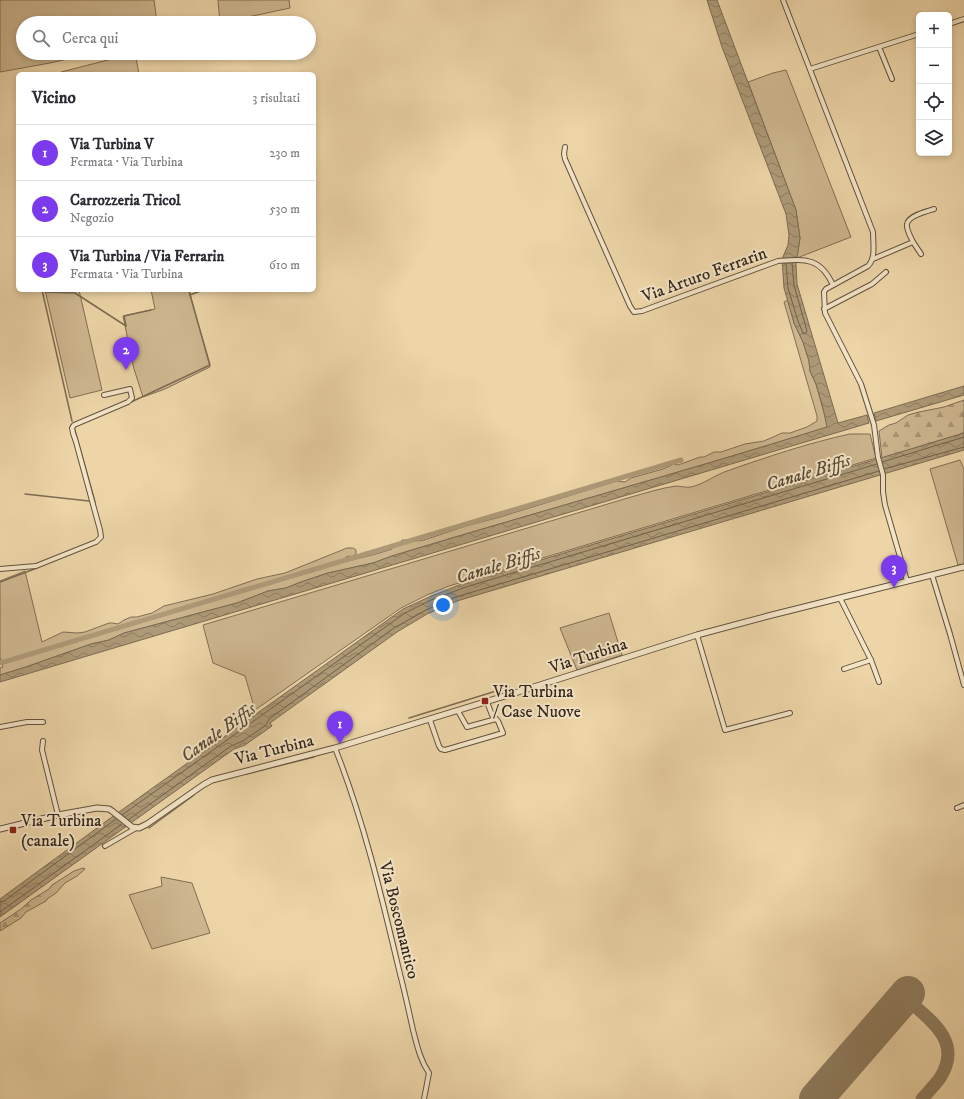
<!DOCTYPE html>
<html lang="it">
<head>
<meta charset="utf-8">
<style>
  body { margin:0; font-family:"IM FELL DW Pica",serif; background:#f2f2f3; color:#2b2b33 }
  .controls { position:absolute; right:12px; top:12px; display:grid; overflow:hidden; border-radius:6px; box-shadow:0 2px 6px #0003 }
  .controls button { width:36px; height:36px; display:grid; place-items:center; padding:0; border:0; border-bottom:1px solid #e1e1e2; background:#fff; color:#2b2b33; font:20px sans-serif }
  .you { position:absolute; left:443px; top:605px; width:14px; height:14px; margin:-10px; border:3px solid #fff; border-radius:50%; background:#1a73e8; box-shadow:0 0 0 6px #1a73e833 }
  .badge { display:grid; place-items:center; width:26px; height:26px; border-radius:50%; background:#7c3aed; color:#fff; font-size:13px; font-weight:700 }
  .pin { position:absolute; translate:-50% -33px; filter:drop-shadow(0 1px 2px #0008) }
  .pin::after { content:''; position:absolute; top:21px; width:14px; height:12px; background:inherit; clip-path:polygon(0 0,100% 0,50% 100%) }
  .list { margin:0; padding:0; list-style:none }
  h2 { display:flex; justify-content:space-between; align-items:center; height:52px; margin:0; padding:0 16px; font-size:17px }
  h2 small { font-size:13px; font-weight:400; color:#7c7c81 }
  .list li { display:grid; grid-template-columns:26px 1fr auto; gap:12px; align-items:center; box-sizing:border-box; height:56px; padding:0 16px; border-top:1px solid #e1e1e2 }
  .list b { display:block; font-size:15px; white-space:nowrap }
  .list p { margin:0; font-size:13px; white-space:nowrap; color:#7c7c81 }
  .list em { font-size:13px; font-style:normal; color:#7c7c81 }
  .icon { flex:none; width:22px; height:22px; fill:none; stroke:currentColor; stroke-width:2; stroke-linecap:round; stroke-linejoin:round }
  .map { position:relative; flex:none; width:964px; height:1099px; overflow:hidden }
  .search { position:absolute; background:#fff; box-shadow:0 2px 6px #0003; left:16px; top:16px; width:300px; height:44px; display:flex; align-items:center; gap:10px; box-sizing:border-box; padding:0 14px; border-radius:22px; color:#7c7c81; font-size:15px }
  .panel { position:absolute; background:#fff; box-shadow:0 2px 6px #0003; left:16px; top:72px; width:300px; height:220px; border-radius:6px }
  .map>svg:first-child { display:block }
</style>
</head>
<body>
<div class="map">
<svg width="964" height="1099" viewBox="0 0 964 1099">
  <defs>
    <pattern id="forest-firs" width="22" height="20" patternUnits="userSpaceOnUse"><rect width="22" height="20" fill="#ceb790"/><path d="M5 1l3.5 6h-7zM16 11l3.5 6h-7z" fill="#a89575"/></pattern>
    <pattern id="water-waves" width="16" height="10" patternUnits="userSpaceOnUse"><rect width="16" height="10" fill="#ae9a78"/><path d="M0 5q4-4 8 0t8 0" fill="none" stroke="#8e7d62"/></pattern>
  </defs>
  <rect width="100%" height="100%" fill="#edd5a8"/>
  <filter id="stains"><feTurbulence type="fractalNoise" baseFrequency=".005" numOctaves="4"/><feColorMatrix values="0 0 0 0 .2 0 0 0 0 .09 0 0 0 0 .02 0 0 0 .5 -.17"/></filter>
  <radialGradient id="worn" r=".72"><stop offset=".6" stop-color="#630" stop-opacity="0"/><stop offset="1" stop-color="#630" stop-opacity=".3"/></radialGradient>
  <g fill="#ceb790" stroke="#816e55">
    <path d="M 0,0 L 154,0 L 157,23 L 23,23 L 23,53 L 93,53 L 50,63 L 0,72 Z"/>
    <path d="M 218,0 L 289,0 L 290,8 L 220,23 Z"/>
    <path d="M 135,53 L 139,74 L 61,74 L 61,72 Z"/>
    <path d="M 786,70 L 851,237 L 797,258 L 800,238 L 796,210 L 748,82 L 773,73 Z"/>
    <path d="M 45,290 L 79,290 L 102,390 L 70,398 Z"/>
    <path d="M 151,290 L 189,290 L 210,367 L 165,389 L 143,397 L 134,369 L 123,316 L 155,309 Z"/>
    <path d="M 788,300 L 794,323 L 803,342 L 809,361 L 810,371 L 816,384 L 828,427 C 683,472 537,512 392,556 L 373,563 L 328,573 L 301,582 L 286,588 L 268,591 L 237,603 L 124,633 L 109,640 L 91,644 L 26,667 L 0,675 L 0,668 L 3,667 L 0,657 L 0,581 L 25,571 L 42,642 L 63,632 L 77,633 L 85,632 L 109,623 L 112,623 L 118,624 L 124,620 L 131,617 L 137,617 L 152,613 L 164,606 L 213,594 L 257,579 L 285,573 L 347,548 L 353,548 L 356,550 L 356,554 L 352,557 L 349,556 L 346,557 L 344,561 L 348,561 L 376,554 L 392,549 L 392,547 L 397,543 L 400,544 L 402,540 C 411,540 415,542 424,540 L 466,526 L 500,517 L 617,481 L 625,482 L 631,478 L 663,469 L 674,464 L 678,465 L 700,457 L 704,457 L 714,452 L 721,452 L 745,444 L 764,441 L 782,433 L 790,433 L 807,427 L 817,421 L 817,416 L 784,302 Z"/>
    <path d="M 850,434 L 870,434 L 876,458 L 449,586 L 427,595 L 401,608 L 255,710 L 245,676 L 213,663 L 203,625 L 631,497 C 646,493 661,488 676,486 C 681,486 686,488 691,487 C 704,484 715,475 727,471 C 767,457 808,443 850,434 Z"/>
    <path d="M 960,460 L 964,469 L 964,564 L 958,565 L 930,469 Z"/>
    <path d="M 609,613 L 622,655 L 577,670 L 560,628 Z"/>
    <path d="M 161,877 L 192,883 L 210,933 L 152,949 L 129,895 L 162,886 Z"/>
  </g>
  <g fill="url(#forest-firs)" stroke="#816e55">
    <path d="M 964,400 L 964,433 L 882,458 L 879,431 L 889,425 L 896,423 L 908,415 L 919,412 L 944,407 Z"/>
    <path d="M 83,868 L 85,869 L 77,876 L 65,883 L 56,893 L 47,899 L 46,901 L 26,912 L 21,918 L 0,931 L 0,923 L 21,909 L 31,900 L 49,889 L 52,885 L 74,871 Z"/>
  </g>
  <g fill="url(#water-waves)" stroke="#7d6c52">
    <path d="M 707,0 L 717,0 L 796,210 L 800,238 L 796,265 L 797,284 L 838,423 L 867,415 L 869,423 L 540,521 L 0,682 L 0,675 L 26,667 L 91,644 L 109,640 L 124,633 L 237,603 L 268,591 L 286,588 L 301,582 L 328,573 L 373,563 L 392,556 C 537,512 683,472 827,427 L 823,408 L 816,384 L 810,371 L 809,361 L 803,342 L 794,323 L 784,288 L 782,259 L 788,245 L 789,235 L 786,214 L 722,47 Z"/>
    <path d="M 964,386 L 964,395 L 876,421 L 874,413 Z"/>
    <path d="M 964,433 L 964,450 L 457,601 L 427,614 L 397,632 L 270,723 L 272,726 L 245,745 L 234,749 L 0,917 L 0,899 L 112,817 L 403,609 L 429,597 L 464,583 Z"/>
  </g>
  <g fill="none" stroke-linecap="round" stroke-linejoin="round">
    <g stroke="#716049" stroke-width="1">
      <path d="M 786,263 L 788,288 L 798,321 L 803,333 L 805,334 L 807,331 L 794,285 L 792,263"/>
      <path d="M 882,462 L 964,437"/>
      <path d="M 884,469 L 964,447"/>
      <path d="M 122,815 L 405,613 L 431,600 L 466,587 L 877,464"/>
      <path d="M 128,820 L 231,746 L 243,741 L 266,725 L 269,719 L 394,628 L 426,610 L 456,597 L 879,471"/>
      <path d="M 0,902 L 4,901 L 116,819"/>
      <path d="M 0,912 L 122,824"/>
    </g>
    <g stroke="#7d6c52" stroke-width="1.5">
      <path d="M 17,255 L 18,255"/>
      <path d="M 42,290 L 72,421"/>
      <path d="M 189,290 L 190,295"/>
      <path d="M 45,292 L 75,293 L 126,326"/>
      <path d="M 126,326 L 124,316 L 151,310"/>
      <path d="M 129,403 L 210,365 L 190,295 L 203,290"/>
      <path d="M 74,427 L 95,502"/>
      <path d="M 25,494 L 89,501"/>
      <path d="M 0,582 L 37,568"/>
      <path d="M 409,718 L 509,687"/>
      <path d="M 246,774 L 314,757"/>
      <path d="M 149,828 L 194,795"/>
    </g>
    <path stroke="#ae9a78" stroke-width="5" d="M 0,663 L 681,460"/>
    <path stroke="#907e61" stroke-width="13" d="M 904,997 C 929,1019 964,1041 940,1078 C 935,1085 928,1092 922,1099"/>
    <path stroke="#907e61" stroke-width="34" d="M 816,1099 L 908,993"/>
    <defs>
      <g id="minor">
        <path d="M 783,0 L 873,232 C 873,243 876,258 868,266 L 826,289 L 824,292 L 825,313 L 861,384 L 874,425 L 878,457 L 883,475 L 883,492 L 885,505 L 907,581"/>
        <path d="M 949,24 L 964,19"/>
        <path d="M 879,47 L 892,79"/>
        <path d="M 810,69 L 919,34"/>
        <path d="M 565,147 L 564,154 L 565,159 L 630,306 L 634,312 L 642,311 L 778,261 C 805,259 820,257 833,285"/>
        <path d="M 913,242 L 921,254"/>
        <path d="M 873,259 L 913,242 C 911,237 906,230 907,224 C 908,216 927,211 934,209"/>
        <path d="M 824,309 L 872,284 L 886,272"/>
        <path d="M 0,569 L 36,566 L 96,542 L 101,537 L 100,530 L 76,442 L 73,433 L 72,428 L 74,425 L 128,402 L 132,398 L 130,389 L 104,395"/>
        <path d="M 932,575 L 950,634 L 964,685"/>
        <path d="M 840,598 L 871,660 L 879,682"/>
        <path d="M 697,635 L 725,730 L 790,713"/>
        <path d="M 844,669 L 871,660"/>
        <path d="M 458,711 L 467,727 L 496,719"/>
        <path d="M 430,720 L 439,746 L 441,749 L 445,750 L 503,733 L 498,721 L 492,715 L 487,702"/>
        <path d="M 0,727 L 27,722 L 43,722"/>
        <path d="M 43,741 L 42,750 L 58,815"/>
        <path d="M 335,748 C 364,821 382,898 400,974 C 405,993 409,1012 413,1030 C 417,1045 420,1060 429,1073 L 424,1099"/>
        <path d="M 957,808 L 964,805"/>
        <path d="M 105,846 L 136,828"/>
      </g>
      <path id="tertiary" d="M 0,829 L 58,815 L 97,808 L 109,809 L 112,811 L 132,827 L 139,828 L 147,824 L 203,785 L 212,780 L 335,748 L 518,692 L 697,635 L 768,616 L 964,567"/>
    </defs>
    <use href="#minor" stroke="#62523e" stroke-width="6"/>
    <use href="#tertiary" stroke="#62523e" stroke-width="7"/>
    <use href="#minor" stroke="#f3e4c6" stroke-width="4"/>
    <use href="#tertiary" stroke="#f3e4c6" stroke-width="5"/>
  </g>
  <g fill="#8f2418" stroke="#f3e4c6" stroke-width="1.5">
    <rect x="481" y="697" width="8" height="8" rx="2"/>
    <rect x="9" y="826" width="8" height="8" rx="2"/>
  </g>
  <g text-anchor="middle" stroke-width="4" stroke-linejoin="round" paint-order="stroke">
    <g font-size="17" fill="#34261a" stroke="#f3e4c6">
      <text transform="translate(704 274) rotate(-20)" y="6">Via Arturo Ferrarin</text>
      <text transform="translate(588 655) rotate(-18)" y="6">Via Turbina</text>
      <text transform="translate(274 749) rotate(-14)" y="6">Via Turbina</text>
      <text transform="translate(400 920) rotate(76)" y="6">Via Boscomantico</text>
    </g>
    <g font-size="17" fill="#34261a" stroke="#f3e4c6" text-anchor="start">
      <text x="493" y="697">Via Turbina<tspan x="493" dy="20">/ Case Nuove</tspan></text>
      <text x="21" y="826">Via Turbina<tspan x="21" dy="20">(canale)</tspan></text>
    </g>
    <g font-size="18" font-style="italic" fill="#594936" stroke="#f3e4c6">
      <text transform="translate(808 472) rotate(-17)" y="6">Canale Biffis</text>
      <text transform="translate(498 565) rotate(-17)" y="6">Canale Biffis</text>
      <text transform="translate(218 732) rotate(-36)" y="6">Canale Biffis</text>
    </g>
  </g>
  <rect width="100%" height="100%" filter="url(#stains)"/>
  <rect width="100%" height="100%" fill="url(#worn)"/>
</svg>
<div class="controls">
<button>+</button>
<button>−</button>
<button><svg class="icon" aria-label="locate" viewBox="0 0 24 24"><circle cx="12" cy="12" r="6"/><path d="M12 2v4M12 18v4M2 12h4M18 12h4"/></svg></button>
<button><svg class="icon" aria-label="layers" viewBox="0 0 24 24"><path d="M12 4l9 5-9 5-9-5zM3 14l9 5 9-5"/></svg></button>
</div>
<div class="you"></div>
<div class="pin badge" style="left:340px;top:744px">1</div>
<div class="pin badge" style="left:126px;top:370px">2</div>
<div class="pin badge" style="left:894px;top:588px">3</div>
<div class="search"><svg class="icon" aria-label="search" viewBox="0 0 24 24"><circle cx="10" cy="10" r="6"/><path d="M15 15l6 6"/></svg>Cerca qui</div>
<section class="panel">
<h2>Vicino<small>3 risultati</small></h2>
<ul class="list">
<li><span class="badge">1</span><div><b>Via Turbina V</b><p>Fermata · Via Turbina</p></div><em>230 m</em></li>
<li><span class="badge">2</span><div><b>Carrozzeria Tricol</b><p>Negozio</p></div><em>530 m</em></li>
<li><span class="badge">3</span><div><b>Via Turbina / Via Ferrarin</b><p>Fermata · Via Turbina</p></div><em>610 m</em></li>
</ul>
</section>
</div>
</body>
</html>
